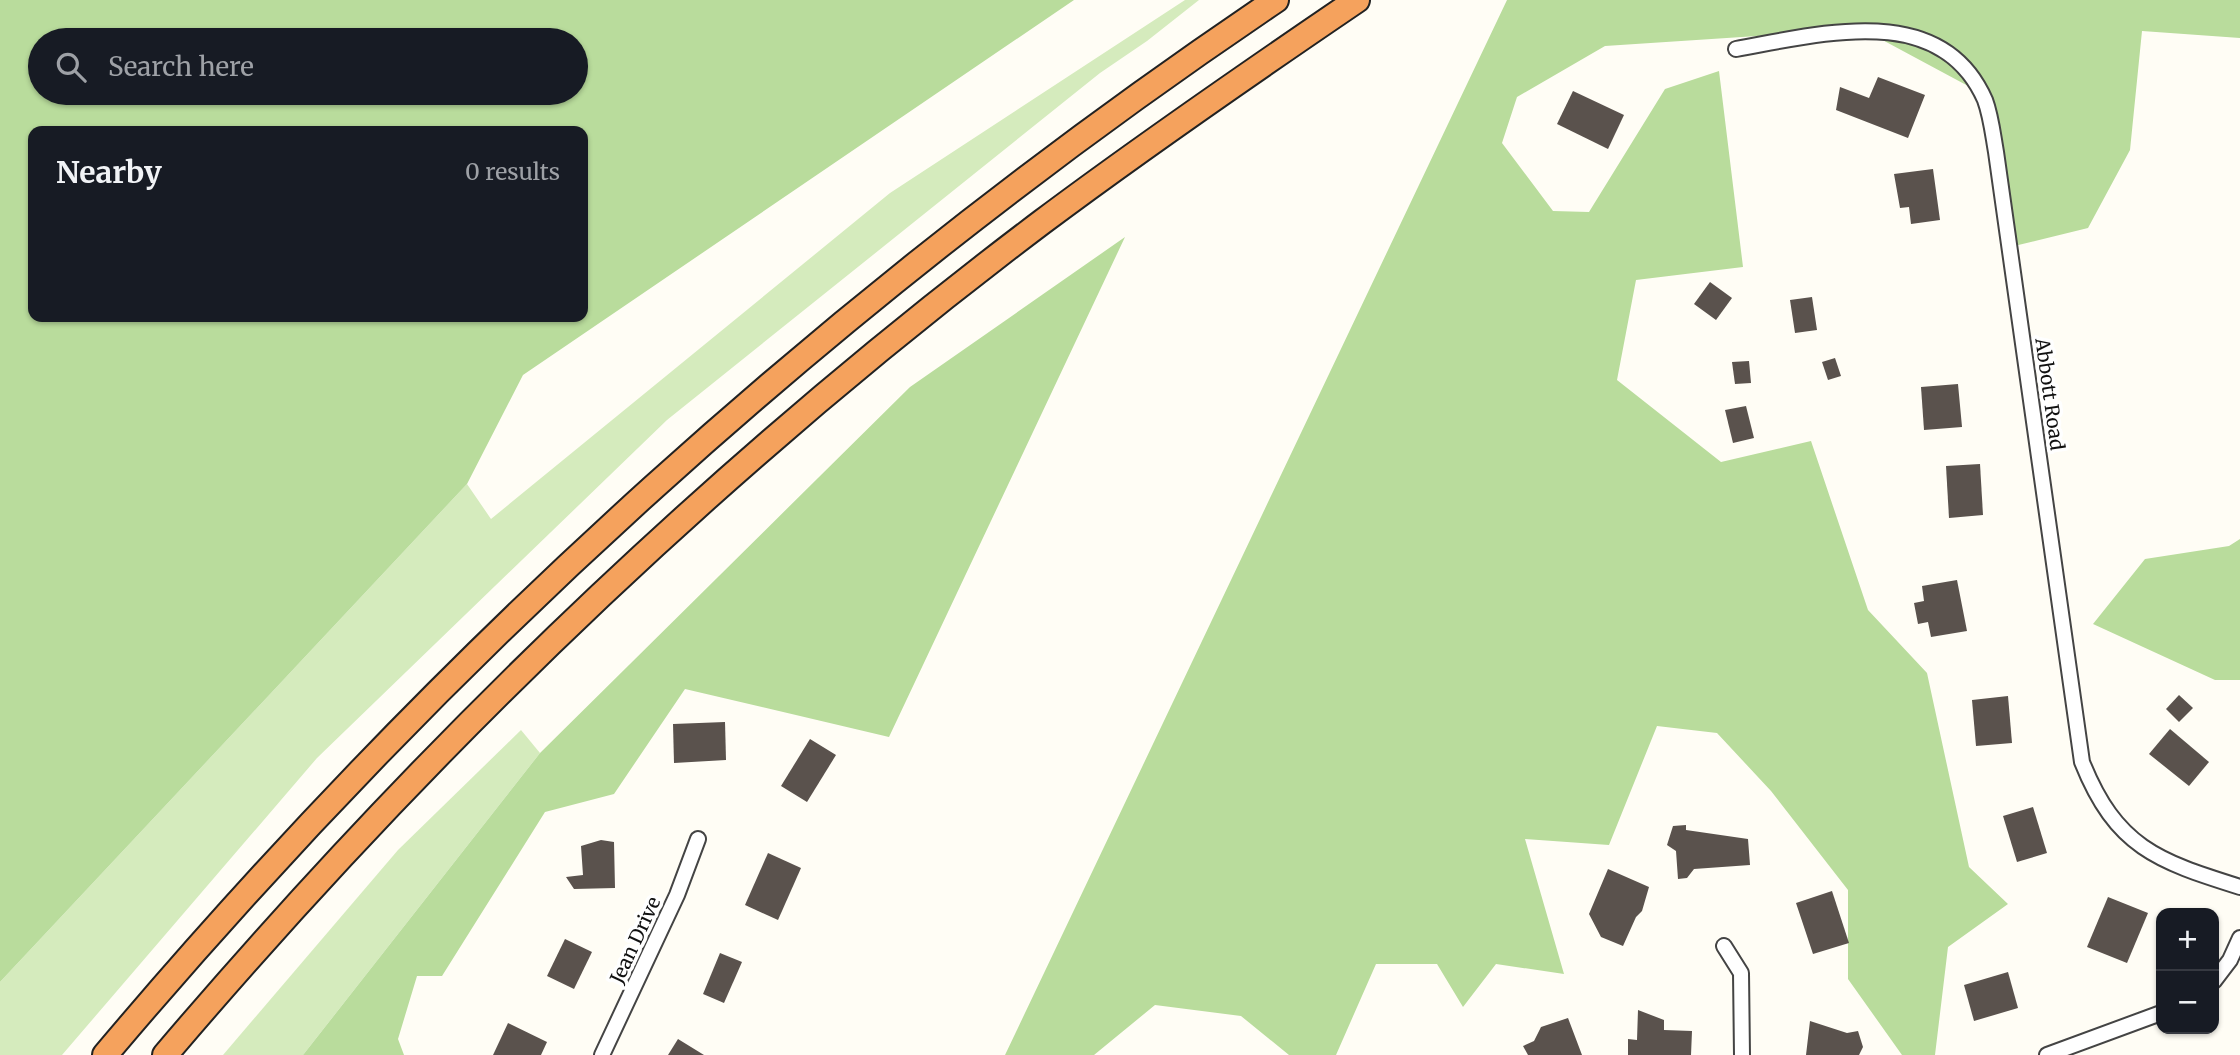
<!DOCTYPE html>
<html lang="en">
<head>
<meta charset="utf-8">
<style>
  body { margin:0; font-family:Merriweather,serif; background:#20242c; color:#f1f3f6 }
  .controls { position:absolute; right:21px; bottom:21px; display:grid; overflow:hidden; border-radius:14px; box-shadow:0 2px 5px #0004 }
  .controls button { width:63px; height:63px; display:grid; place-items:center; padding:0; border:0; border-bottom:2px solid #363941; background:#171b24; color:#f1f3f6; font:35px sans-serif }
  .list { margin:0; padding:0; list-style:none }
  h2 { display:flex; justify-content:space-between; align-items:center; height:91px; margin:0; padding:0 28px; font-size:30px }
  h2 small { font-size:23px; font-weight:400; color:#9ea1a6 }
  .icon { flex:none; width:38px; height:38px; fill:none; stroke:currentColor; stroke-width:2; stroke-linecap:round; stroke-linejoin:round }
  .map { position:relative; flex:none; width:2240px; height:1055px; overflow:hidden }
  .search { position:absolute; background:#171b24; box-shadow:0 2px 5px #0004; left:28px; top:28px; width:560px; height:77px; display:flex; align-items:center; gap:18px; box-sizing:border-box; padding:0 24px; border-radius:38px; color:#9ea1a6; font-size:26px }
  .panel { position:absolute; background:#171b24; box-shadow:0 2px 5px #0004; left:28px; top:126px; width:560px; height:196px; border-radius:14px }
  .map>svg:first-child { display:block }
</style>
</head>
<body>
<div class="map">
<svg width="2240" height="1055" viewBox="0 0 2240 1055">
  <rect width="100%" height="100%" fill="#fffdf5"/>
  <g fill="#d5ebbd">
    <path d="M 1185,0 L 1199,0 L 1147,41 L 1100,73 L 667,420 L 317,758 L 62,1055 L 0,1055 L 0,982 L 467,484 L 491,519 L 890,193 Z"/>
    <path d="M 521,730 L 540,753 L 303,1055 L 223,1055 L 398,850 Z"/>
  </g>
  <g fill="#b9dc9c" fill-rule="evenodd">
    <path d="M 0,0 L 1074,0 L 523,375 L 467,484 L 0,982 ZM 576,40 L 576,93 L 40,93 L 40,40 ZM 583,131 L 583,317 L 33,317 L 33,131 Z"/>
    <path d="M 1507,0 L 2240,0 L 2240,38 L 2142,31 L 2130,150 L 2088,228 L 2010,247 L 1983,94 L 1862,29 L 1605,46 L 1517,97 L 1502,143 L 1553,211 L 1589,212 L 1665,89 L 1719,71 L 1743,267 L 1636,280 L 1617,380 L 1721,462 L 1811,441 L 1868,610 L 1927,673 L 1969,867 L 2008,904 L 1948,947 L 1935,1055 L 1902,1055 L 1848,979 L 1848,890 L 1771,791 L 1717,733 L 1657,726 L 1609,845 L 1525,839 L 1564,974 L 1496,964 L 1463,1007 L 1437,964 L 1376,964 L 1336,1055 L 1289,1055 L 1241,1016 L 1155,1005 L 1094,1055 L 1005,1055 Z"/>
    <path d="M 1125,237 L 889,737 L 685,689 L 614,794 L 545,812 L 442,976 L 417,976 L 398,1039 L 404,1055 L 303,1055 L 540,753 L 910,387 Z"/>
    <path d="M 2240,539 L 2240,680 L 2215,680 L 2093,624 L 2145,559 L 2229,546 Z"/>
  </g>
  <g fill="#5a524d">
    <path d="M 1878,77 L 1925,95 L 1908,138 L 1836,110 L 1840,87 L 1869,98 Z"/>
    <path d="M 1573,91 L 1624,115 L 1608,149 L 1557,124 Z"/>
    <path d="M 1933,169 L 1940,220 L 1911,224 L 1909,207 L 1900,208 L 1894,174 Z"/>
    <path d="M 1710,282 L 1732,298 L 1716,320 L 1694,304 Z"/>
    <path d="M 1812,297 L 1817,330 L 1795,333 L 1790,300 Z"/>
    <path d="M 1835,358 L 1841,376 L 1828,380 L 1822,362 Z"/>
    <path d="M 1749,361 L 1751,383 L 1735,384 L 1732,362 Z"/>
    <path d="M 1958,384 L 1962,427 L 1924,430 L 1921,387 Z"/>
    <path d="M 1746,406 L 1754,438 L 1733,443 L 1725,410 Z"/>
    <path d="M 1980,464 L 1983,515 L 1949,518 L 1946,466 Z"/>
    <path d="M 1957,580 L 1967,631 L 1931,637 L 1928,622 L 1918,624 L 1914,603 L 1924,601 L 1922,586 Z"/>
    <path d="M 2179,695 L 2193,708 L 2179,722 L 2166,709 Z"/>
    <path d="M 2008,696 L 2012,743 L 1976,746 L 1972,700 Z"/>
    <path d="M 725,722 L 726,760 L 674,763 L 673,724 Z"/>
    <path d="M 2170,729 L 2209,762 L 2189,786 L 2149,754 Z"/>
    <path d="M 810,739 L 836,755 L 807,802 L 781,786 Z"/>
    <path d="M 2033,807 L 2047,853 L 2017,862 L 2003,816 Z"/>
    <path d="M 1686,825 L 1686,830 L 1748,839 L 1750,865 L 1694,869 L 1687,878 L 1678,879 L 1676,851 L 1667,845 L 1673,826 Z"/>
    <path d="M 601,840 L 614,842 L 615,888 L 574,889 L 566,877 L 583,875 L 581,846 Z"/>
    <path d="M 768,853 L 801,868 L 778,920 L 745,905 Z"/>
    <path d="M 1608,869 L 1649,887 L 1642,911 L 1636,917 L 1623,946 L 1601,937 L 1589,914 Z"/>
    <path d="M 1832,891 L 1849,943 L 1813,954 L 1796,903 Z"/>
    <path d="M 2108,897 L 2148,913 L 2127,963 L 2087,947 Z"/>
    <path d="M 565,939 L 592,952 L 574,989 L 547,976 Z"/>
    <path d="M 720,953 L 742,962 L 724,1003 L 703,994 Z"/>
    <path d="M 2008,972 L 2018,1008 L 1974,1021 L 1964,985 Z"/>
    <path d="M 1638,1010 L 1664,1020 L 1664,1030 L 1692,1031 L 1691,1055 L 1628,1055 L 1628,1039 L 1637,1040 Z"/>
    <path d="M 1568,1018 L 1582,1055 L 1528,1055 L 1523,1046 L 1534,1041 L 1541,1027 Z"/>
    <path d="M 1810,1021 L 1847,1033 L 1858,1031 L 1863,1047 L 1859,1055 L 1806,1055 Z"/>
    <path d="M 508,1023 L 547,1042 L 541,1055 L 493,1055 Z"/>
    <path d="M 678,1039 L 704,1055 L 668,1055 Z"/>
  </g>
  <g fill="none" stroke-linecap="round" stroke-linejoin="round">
    <defs>
      <g id="street">
        <path d="M 1736,49 C 1821,34 1941,0 1985,100 C 1991,116 1993,135 1996,152 L 2082,762 C 2116,847 2157,861 2240,887"/>
        <path d="M 1724,946 L 1741,973 L 1742,1055"/>
        <path d="M 2214,981 L 2230,960 L 2240,938"/>
        <path d="M 602,1055 L 677,895 L 698,839"/>
        <path d="M 2047,1055 L 2161,1013"/>
      </g>
      <g id="highway">
        <path d="M 105,1055 C 445,652 838,295 1276,0"/>
        <path d="M 165,1055 C 426,748 720,465 1042,222 C 1145,145 1251,72 1357,0"/>
      </g>
    </defs>
    <use href="#street" stroke="#444" stroke-width="18"/>
    <use href="#highway" stroke="#222" stroke-width="28"/>
    <use href="#street" stroke="#fff" stroke-width="14"/>
    <use href="#highway" stroke="#f5a25d" stroke-width="24"/>
  </g>
  <g text-anchor="middle" stroke-width="7" stroke-linejoin="round" paint-order="stroke">
    <g font-size="19" fill="#111" stroke="#fff">
      <text transform="translate(2050 394) rotate(82)" y="7">Abbott Road</text>
      <text transform="translate(635 940) rotate(-65)" y="7">Jean Drive</text>
    </g>
  </g>
</svg>
<div class="controls">
<button>+</button>
<button>−</button>
</div>
<div class="search"><svg class="icon" aria-label="search" viewBox="0 0 24 24"><circle cx="10" cy="10" r="6"/><path d="M15 15l6 6"/></svg>Search here</div>
<section class="panel">
<h2>Nearby<small>0 results</small></h2>
<ul class="list">
</ul>
</section>
</div>
</body>
</html>
